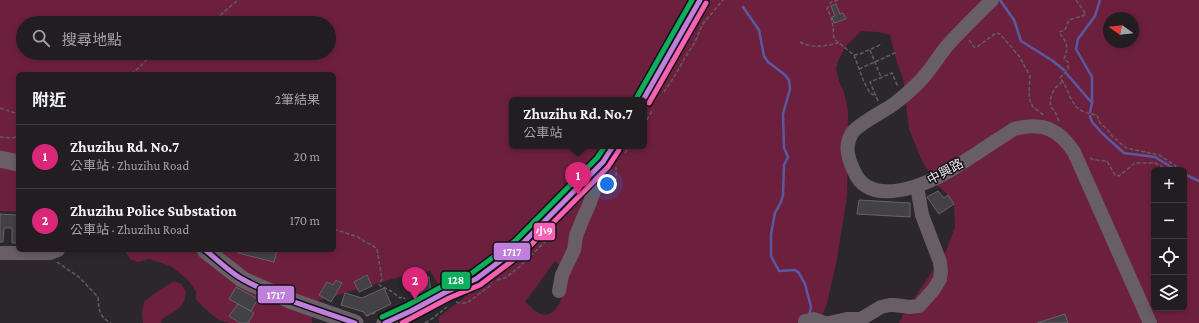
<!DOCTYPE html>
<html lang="zh-TW">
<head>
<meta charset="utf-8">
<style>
  body { margin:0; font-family:"Crimson Pro","Noto Sans TC",serif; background:#2d2a2e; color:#f1f3f6 }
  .controls { position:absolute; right:12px; bottom:12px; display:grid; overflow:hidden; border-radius:6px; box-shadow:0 2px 6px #0003 }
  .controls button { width:36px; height:36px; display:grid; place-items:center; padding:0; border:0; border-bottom:1px solid #3e3b3f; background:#211d21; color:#f1f3f6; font:20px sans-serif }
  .compass { position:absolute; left:1103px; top:12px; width:36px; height:36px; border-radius:50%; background:#211d21; box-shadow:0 2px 6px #0003; rotate:284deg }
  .you { position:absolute; left:607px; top:184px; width:14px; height:14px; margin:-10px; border:3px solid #fff; border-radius:50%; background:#1a73e8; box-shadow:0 0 0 6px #1a73e833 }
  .badge { display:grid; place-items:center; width:26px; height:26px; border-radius:50%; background:#db2777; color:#fff; font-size:13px; font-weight:700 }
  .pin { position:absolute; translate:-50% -33px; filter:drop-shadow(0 1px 2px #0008) }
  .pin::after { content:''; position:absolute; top:21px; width:14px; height:12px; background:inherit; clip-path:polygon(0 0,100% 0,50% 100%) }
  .popup { position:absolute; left:509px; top:97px; width:138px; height:52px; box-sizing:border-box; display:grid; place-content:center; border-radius:6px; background:#211d21; filter:drop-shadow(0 1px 3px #0005); font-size:13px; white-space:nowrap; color:#a2a2a5 }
  .popup b { font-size:15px; color:#f1f3f6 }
  .popup::after { content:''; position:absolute; left:50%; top:100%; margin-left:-8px; border:8px solid transparent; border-top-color:#211d21 }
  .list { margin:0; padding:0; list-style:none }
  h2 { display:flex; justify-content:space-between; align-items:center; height:52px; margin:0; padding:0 16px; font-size:17px }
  h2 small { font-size:13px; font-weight:400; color:#a2a2a5 }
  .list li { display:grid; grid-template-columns:26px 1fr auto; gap:12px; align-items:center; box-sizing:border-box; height:64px; padding:0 16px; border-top:1px solid #3e3b3f }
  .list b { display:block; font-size:15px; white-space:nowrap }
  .list p { margin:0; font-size:13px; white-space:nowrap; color:#a2a2a5 }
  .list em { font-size:13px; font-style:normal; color:#a2a2a5 }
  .icon { flex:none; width:22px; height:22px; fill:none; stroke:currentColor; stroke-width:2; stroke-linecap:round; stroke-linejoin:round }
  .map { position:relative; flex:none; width:1199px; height:323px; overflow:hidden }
  .search { position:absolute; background:#211d21; box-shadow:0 2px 6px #0003; left:16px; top:16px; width:320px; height:44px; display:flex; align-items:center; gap:10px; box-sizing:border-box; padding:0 14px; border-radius:22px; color:#a2a2a5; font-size:15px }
  .panel { position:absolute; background:#211d21; box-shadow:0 2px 6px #0003; left:16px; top:72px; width:320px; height:180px; border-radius:6px }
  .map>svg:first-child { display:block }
</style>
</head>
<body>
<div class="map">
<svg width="1199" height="323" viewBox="0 0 1199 323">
  <rect width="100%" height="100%" fill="#2c272c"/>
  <g fill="#6d203e" fill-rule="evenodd">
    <path d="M 0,0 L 693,0 L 638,100 L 512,100 L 512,146 L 607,146 L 559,200 L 485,266 L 444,288 L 439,285 L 430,271 L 406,275 L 310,303 L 312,323 L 230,323 L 219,320 L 203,307 L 196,299 L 196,291 L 187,279 L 171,266 L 149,259 L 138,262 L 130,259 L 126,253 L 125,250 L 334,250 L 334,74 L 18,74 L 18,212 L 0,211 ZM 23,23 L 329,23 L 329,53 L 23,53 Z"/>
    <path d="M 710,0 L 1199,0 L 1199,323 L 899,323 L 903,315 L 946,251 L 955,227 L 954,204 L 948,195 L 937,185 L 922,161 L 909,129 L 903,78 L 897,62 L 890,35 L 878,32 L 861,31 L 846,46 L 838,61 L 836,69 L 839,81 L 844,92 L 848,111 L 847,196 L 837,259 L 827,303 L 820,323 L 439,323 L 439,317 L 509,263 L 621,146 L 644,146 L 644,112 L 668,72 L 698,13 ZM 1109,18 L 1133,18 L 1133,42 L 1109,42 ZM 1154,170 L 1184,170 L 1184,308 L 1154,308 ZM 555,261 L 569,273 C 566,286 560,319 541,314 C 535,312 530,306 525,302 Z"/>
    <path d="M 174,281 L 181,284 L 186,291 C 185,310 175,310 162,319 L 161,323 L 143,323 L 142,314 L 144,302 L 154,294 Z"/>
  </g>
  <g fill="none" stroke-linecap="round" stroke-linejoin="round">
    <g stroke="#5959a2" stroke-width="2.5">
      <path d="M 1000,0 L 1014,20 L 1021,41 L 1053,61 L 1064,70"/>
      <path d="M 743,7 L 759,30 L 764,56 L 768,62 L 784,74 L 789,80 L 790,89 L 783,114 L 784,148 L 788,157 L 784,165 L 783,195 L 781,202 L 775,213 L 771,234 L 771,256 L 779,271 L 795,270 L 799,273 L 805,284 L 811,307 L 809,316"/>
      <path d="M 1066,73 L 1092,103"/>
      <path d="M 1090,112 L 1092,103 L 1092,77 L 1076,49 L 1078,39 L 1095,16 L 1100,0"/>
      <path d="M 1090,116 L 1092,122 L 1103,134 L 1124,153 L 1155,157 L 1176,170"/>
      <path d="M 1184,174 L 1199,181"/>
    </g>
  </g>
  <g fill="#444145" stroke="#676468">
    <path d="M 836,4 L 840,14 L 843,13 L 846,19 L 834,23 L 832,17 L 835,16 L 831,6 Z"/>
    <path d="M 938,191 L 944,198 L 948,195 L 954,204 L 939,214 L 927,197 Z"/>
    <path d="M 859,200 L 910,203 L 910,217 L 857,214 Z"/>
    <path d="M 0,214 L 18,215 L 18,243 L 12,243 L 12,228 L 4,228 L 3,242 L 0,242 Z"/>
    <path d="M 238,250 L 277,250 L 274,262 L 238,253 Z"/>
    <path d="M 367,275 L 372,286 L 359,292 L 354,282 Z"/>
    <path d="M 410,277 L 429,277 L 431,292 L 411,294 Z"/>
    <path d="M 336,280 L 342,283 L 331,302 L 319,295 L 327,282 L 333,285 Z"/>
    <path d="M 236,287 L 258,299 L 251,311 L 229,299 Z"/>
    <path d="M 384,288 L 391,304 L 366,316 L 364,312 L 341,305 L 345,293 L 362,298 Z"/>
    <path d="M 238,304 L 254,313 L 248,323 L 240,323 L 229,316 Z"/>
    <path d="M 1065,314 L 1068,323 L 1037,323 Z"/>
  </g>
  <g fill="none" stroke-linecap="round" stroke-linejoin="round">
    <g stroke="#635d62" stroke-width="1.5" stroke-dasharray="4 2" stroke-linecap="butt">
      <path d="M 838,0 L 831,2 L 827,9 C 833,19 833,28 834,39 L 854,55 L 864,82 L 870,93 L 876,96"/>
      <path d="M 1076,0 L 1086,14 L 1082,16 L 1069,20 L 1065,30 L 1059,32 C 1066,43 1070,45 1064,59 L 1068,62 L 1068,69 L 1060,78 C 1069,88 1070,107 1084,112 C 1088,114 1093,114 1097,115 L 1100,123 L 1107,129 L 1112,136 L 1126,148 L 1159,155 L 1176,166 L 1174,170"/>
      <path d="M 1082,0 L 1083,0"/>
      <path d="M 211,23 L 238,0"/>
      <path d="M 969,40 L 974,47 L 977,47 L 996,33 L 1000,34 L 1019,56 L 1030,76 L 1029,94 L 1030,101 L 1033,107 L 1045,116"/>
      <path d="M 800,42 C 813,49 824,46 839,43"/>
      <path d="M 870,50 L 881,77"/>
      <path d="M 854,55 L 860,54 L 882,44"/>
      <path d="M 859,69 L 897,52"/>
      <path d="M 131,74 C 140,68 146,59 155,53"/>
      <path d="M 664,92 L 674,77 L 686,56 L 695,42 L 702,25 L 723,0"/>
      <path d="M 878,101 L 870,82 L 892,73 L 898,87"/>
      <path d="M 0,108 L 18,114"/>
      <path d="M 1059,121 C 1057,118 1057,115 1055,112 C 1054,110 1052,108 1051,107 C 1048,98 1055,85 1063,82"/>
      <path d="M 644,125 L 653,109"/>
      <path d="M 0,137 L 10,138 L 18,137"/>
      <path d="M 625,153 L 630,146"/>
      <path d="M 1090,158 L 1094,160 L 1107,161 L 1115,175 L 1119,176 L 1135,163 L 1155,163 L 1168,170"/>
      <path d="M 608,183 L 616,179 L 616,167"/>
      <path d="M 334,229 L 358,237 L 365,242 L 372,245 L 377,249 L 382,279 L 379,285 L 391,291 L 400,298 L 403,297 L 405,299"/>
      <path d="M 57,262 L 79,277 L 98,297 C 99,310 99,317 111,323"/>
      <path d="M 497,280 L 505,278 L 517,269 L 550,237 L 554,231"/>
      <path d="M 456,302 C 468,305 470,301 479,294 C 484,290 489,288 492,283"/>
      <path d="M 366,316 L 377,312"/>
      <path d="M 425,323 L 433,318 L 447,307"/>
    </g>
    <g stroke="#685e65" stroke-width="14">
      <path d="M 992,0 C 977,15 961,30 947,46 C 937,58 929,73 917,84 C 910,91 902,98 894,104 C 884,111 858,124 852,133 C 844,146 848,158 854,171 C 868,205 915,189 940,176 C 952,170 964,161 976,154 C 989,145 1002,137 1014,129 C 1042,122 1058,128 1074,152 L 1150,323"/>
      <path d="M 0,253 L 50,253 L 58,250"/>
      <path d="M 559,291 L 562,275 L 574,250 L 576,236 L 581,223 L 589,205 L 596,185 L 599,165"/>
      <path d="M 805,321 L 814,319 L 825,323"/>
      <path d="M 829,323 L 847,319 L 861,319 L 881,307 L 890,305 L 894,305 L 910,307 L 919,306 L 934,289 L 940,279 L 941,272 L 940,262 L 922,215 L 917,186"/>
    </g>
    <g stroke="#6a5e68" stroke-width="17">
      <path d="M 643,100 L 700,0"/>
      <path d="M 0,159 L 18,163"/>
      <path d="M 205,250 L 242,279 L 250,283 L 292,301 L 355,323"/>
      <path d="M 385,323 L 411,311 L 446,292 L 476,279 L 520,246 L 575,191 L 603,162 L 613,146"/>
    </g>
    <defs>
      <g id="bus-1">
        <path d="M 643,100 L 700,0"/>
        <path d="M 205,250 C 217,259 230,273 244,280 C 277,298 319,310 355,323"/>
        <path d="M 385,323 L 411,311 L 446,292 L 476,279 L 520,246 L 603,162 L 613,146"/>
      </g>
      <g id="bus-2">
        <path d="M 649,103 L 706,3"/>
        <path d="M 402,323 L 449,298 L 480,285 L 524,252 L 608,167 L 619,150"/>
      </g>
      <g id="bus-3">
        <path d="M 637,97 L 692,0"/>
        <path d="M 382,317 L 408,305 L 443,286 L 472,273 L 515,241 L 597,158 L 605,146"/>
      </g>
    </defs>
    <use href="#bus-1" stroke="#130f14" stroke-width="8"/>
    <use href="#bus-2" stroke="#130f14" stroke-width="8"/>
    <use href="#bus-3" stroke="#130f14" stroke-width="8"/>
    <use href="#bus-1" stroke="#c07fdc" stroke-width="5"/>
    <use href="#bus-2" stroke="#f860b3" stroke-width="5"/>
    <use href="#bus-3" stroke="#0daf5c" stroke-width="5"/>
  </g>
  <g text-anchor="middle" stroke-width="3" stroke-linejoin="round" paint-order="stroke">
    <g font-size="13" fill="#ede8ee" stroke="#130f14">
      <text transform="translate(945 171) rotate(-29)" y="5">中興路</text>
    </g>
  </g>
  <g stroke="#130f14" stroke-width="1.5">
    <rect x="533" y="222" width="23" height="19" rx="4" fill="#f860b3"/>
    <rect x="493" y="242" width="38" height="19" rx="4" fill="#c07fdc"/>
    <rect x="441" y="271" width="30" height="19" rx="4" fill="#0daf5c"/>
    <rect x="257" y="285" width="38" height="19" rx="4" fill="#c07fdc"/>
  </g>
  <g font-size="11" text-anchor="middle" font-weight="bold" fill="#fff">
    <text x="544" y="235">小9</text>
    <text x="512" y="256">1717</text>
    <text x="456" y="284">128</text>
    <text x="276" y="299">1717</text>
  </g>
</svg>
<div class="controls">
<button>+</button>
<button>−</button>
<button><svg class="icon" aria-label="locate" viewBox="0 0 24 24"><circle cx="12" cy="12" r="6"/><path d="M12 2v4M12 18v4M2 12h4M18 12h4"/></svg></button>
<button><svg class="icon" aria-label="layers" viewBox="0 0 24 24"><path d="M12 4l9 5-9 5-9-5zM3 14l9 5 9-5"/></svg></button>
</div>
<svg class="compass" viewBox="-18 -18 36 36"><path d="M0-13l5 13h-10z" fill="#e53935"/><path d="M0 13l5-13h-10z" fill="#a2a2a5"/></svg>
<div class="you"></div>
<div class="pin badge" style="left:578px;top:195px">1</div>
<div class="popup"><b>Zhuzihu Rd. No.7</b>公車站</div>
<div class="pin badge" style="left:415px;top:300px">2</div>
<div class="search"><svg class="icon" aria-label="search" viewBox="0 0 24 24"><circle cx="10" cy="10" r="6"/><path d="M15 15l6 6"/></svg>搜尋地點</div>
<section class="panel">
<h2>附近<small>2筆結果</small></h2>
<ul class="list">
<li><span class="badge">1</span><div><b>Zhuzihu Rd. No.7</b><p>公車站 · Zhuzihu Road</p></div><em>20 m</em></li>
<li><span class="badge">2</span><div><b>Zhuzihu Police Substation</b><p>公車站 · Zhuzihu Road</p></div><em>170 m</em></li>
</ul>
</section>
</div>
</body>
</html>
